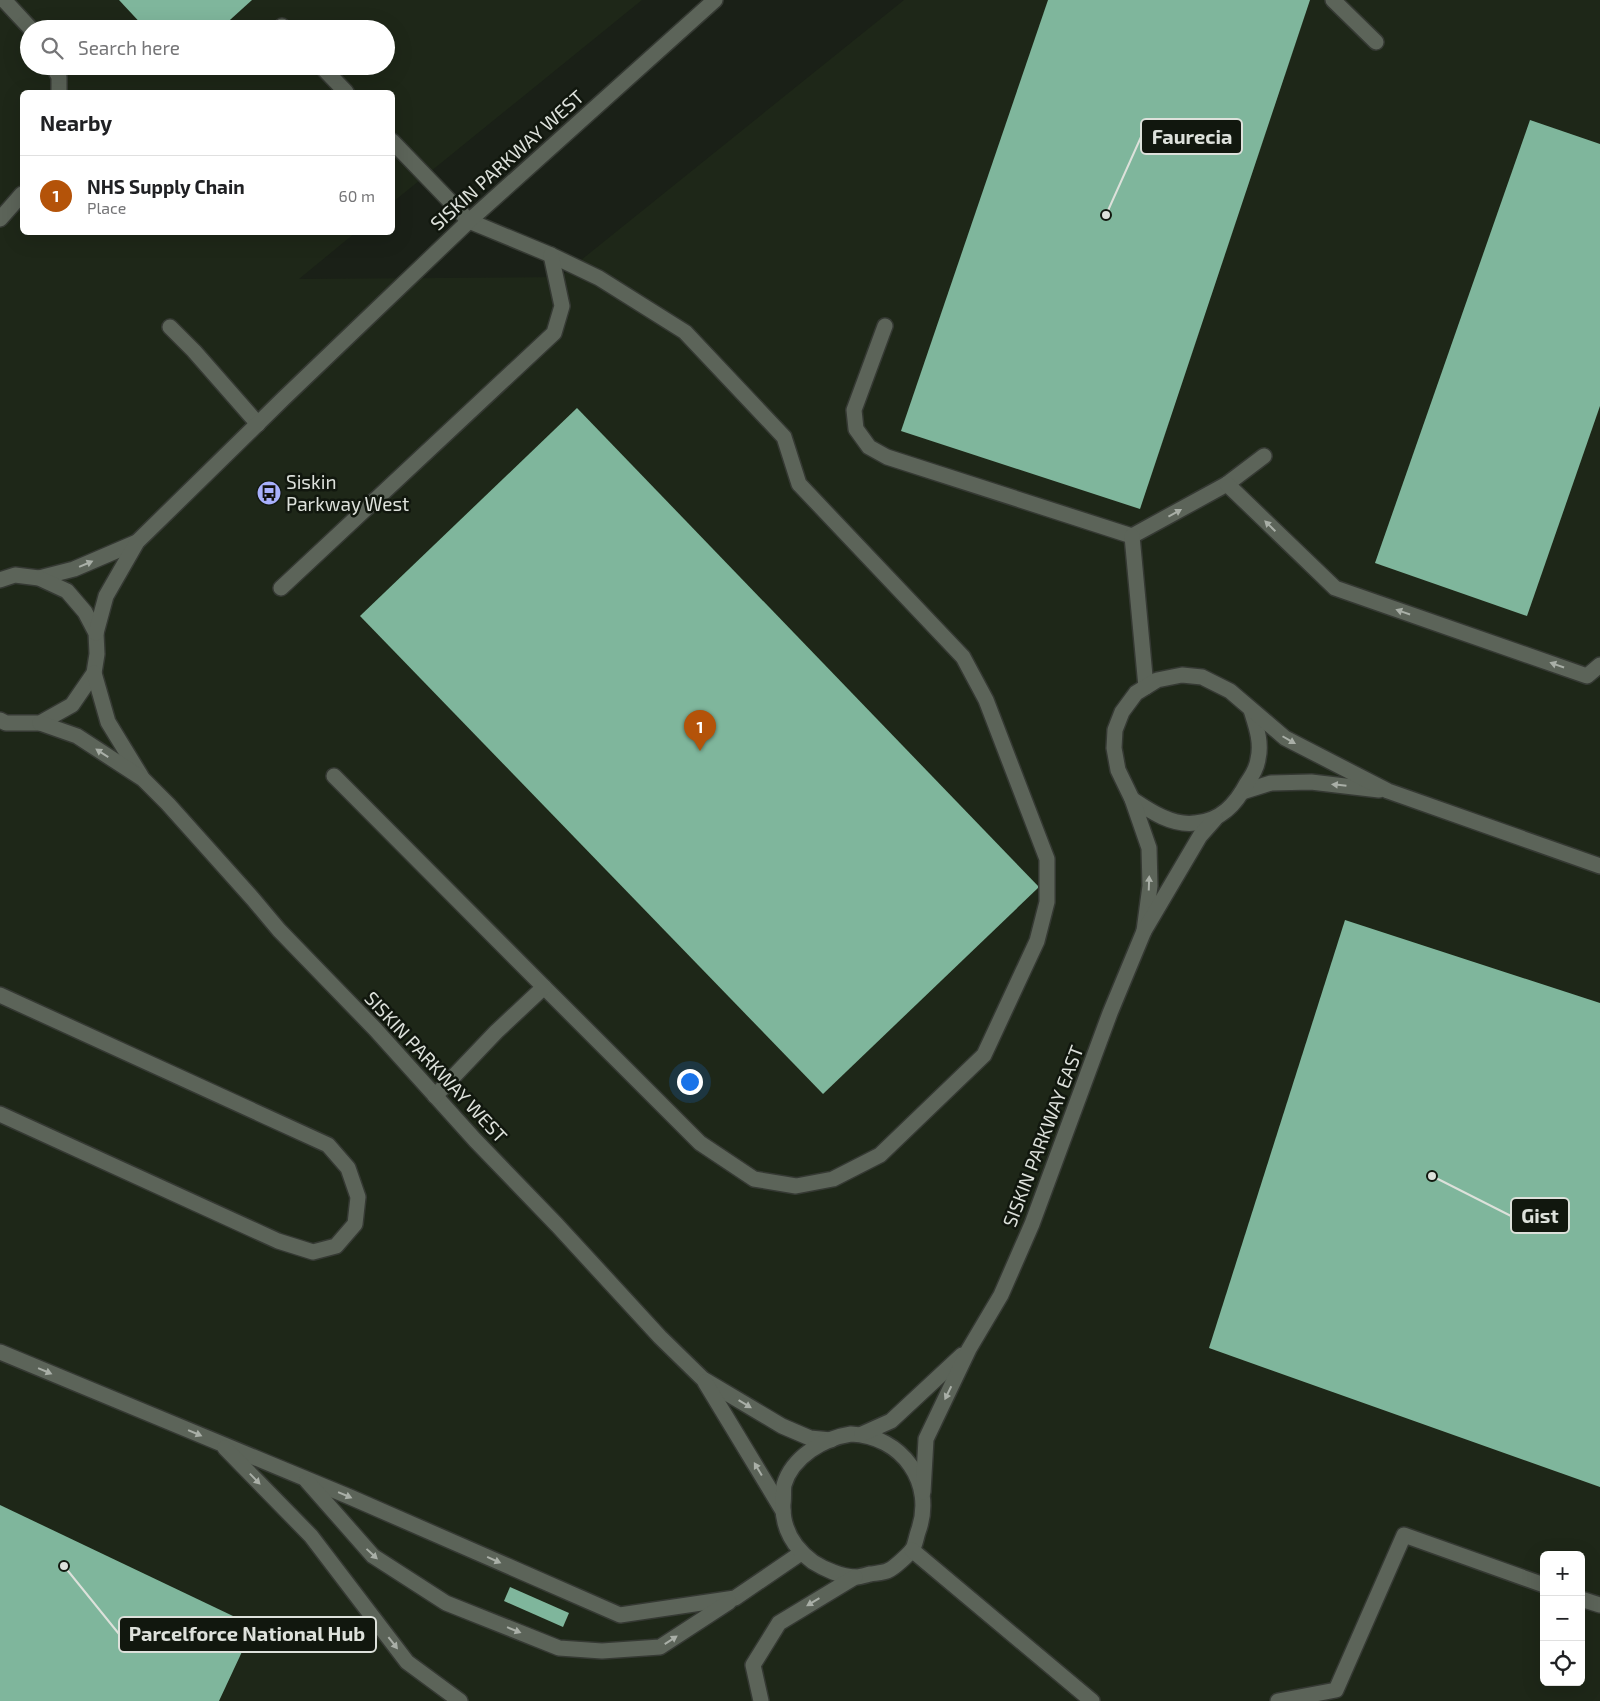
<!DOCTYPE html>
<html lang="en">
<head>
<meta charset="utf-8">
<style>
  body { margin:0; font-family:"Exo 2",sans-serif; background:#f2f2f2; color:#202124 }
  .controls { position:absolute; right:15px; bottom:15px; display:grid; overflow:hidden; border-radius:8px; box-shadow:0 5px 20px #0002 }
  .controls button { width:45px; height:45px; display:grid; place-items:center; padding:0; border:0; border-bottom:1px solid #e0e0e0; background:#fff; color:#202124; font:25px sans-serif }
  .you { position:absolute; left:689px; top:1081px; width:18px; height:18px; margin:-12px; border:4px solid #fff; border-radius:50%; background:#1a73e8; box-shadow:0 0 0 8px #1a73e833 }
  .badge { display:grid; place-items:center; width:32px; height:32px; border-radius:50%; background:#b45309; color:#fff; font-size:16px; font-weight:700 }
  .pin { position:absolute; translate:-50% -41px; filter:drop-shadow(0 1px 2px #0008) }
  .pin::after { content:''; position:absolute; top:26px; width:18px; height:15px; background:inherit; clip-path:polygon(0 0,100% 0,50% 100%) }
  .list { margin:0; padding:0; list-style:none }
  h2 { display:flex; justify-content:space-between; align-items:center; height:65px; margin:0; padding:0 20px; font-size:21px }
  h2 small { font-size:16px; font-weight:400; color:#757577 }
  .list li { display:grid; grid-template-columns:32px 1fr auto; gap:15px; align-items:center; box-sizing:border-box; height:80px; padding:0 20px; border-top:1px solid #e0e0e0 }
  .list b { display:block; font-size:19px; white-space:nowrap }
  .list p { margin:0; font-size:16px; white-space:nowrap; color:#757577 }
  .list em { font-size:16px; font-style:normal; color:#757577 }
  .icon { flex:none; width:28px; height:28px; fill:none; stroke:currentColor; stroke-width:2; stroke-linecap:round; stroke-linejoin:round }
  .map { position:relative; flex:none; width:1600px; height:1701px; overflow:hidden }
  .search { position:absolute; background:#fff; box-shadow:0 5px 20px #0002; left:20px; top:20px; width:375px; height:55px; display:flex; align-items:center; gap:12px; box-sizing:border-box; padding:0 18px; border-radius:28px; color:#757577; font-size:19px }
  .panel { position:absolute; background:#fff; box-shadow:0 5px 20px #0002; left:20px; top:90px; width:375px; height:145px; border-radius:8px }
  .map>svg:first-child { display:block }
</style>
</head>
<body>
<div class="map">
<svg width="1600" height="1701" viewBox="0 0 1600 1701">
  <rect width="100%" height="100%" fill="#1a2017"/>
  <path fill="#1e2718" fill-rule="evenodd" d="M 0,0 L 642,0 L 393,202 L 392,92 L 22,92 L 22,232 L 355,233 L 299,279 L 560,277 L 904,0 L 1600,0 L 1600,1701 L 0,1701 ZM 29,29 L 386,29 L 386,66 L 29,66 ZM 1544,1555 L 1581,1555 L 1581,1682 L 1544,1682 Z"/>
  <g fill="#7fb69c">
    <path d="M 119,0 L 252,0 L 220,29 L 146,29 Z"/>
    <path d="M 1048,0 L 1310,0 L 1140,509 L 901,431 Z"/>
    <path d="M 1530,120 L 1600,144 L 1600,406 L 1527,616 L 1375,563 Z"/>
    <path d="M 577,408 L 1039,887 L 823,1094 L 360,616 Z"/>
    <path d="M 1345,920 L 1600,1003 L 1600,1487 L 1209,1348 Z"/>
    <path d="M 0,1505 L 254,1626 L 219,1701 L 0,1701 Z"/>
    <path d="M 510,1587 L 569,1613 L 563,1627 L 504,1601 Z"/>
  </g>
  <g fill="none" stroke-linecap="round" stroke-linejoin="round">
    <defs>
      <g id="minor">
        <path d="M 4,0 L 31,29"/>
        <path d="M 1333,0 L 1376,42"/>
        <path d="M 282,26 L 285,29"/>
        <path d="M 53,66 L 59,77 L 59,92"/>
        <path d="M 321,66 L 346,92"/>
        <path d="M 392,141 L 469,221 L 551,255 L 599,278 L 685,332 L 784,437 L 799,484 L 963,657 L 986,700 L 1047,859 L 1047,902 L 1037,941 L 984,1055 L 880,1155 L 833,1179 L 796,1186 L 754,1179 L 700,1143 L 544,987"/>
        <path d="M 0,219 L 22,194"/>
        <path d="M 885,326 L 854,410 L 856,429 L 869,447 L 887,457 L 1132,536 L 1227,484 L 1264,456"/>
        <path d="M 170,327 L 194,351 L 258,424"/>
        <path d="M 1227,484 L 1335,588 L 1587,676 L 1600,665"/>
        <path d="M 1132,536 L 1146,687"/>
        <path d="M 39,578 L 74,569 L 137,542"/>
        <path d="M 0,580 L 15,575 L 39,578 L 67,591 L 85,612 L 96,633 L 97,654 L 94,673 L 72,705 L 40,723 L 6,723 L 0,720"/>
        <path d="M 281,588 L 554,333 L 562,306 L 551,255"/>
        <path d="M 96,633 L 106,596 L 137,542 L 284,398 L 469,221 L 715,0"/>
        <path d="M 94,673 L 108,722 L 141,776"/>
        <path d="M 40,723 L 77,736 L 143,779 L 168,804 L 253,899 L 279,930 L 375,1029 L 475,1140 L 557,1225 L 660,1337 L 703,1379 L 782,1426 L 810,1438 L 831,1440"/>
        <path d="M 334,776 L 544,987 L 496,1032 L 435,1096"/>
        <path d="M 1242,792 L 1271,783 L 1311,782 L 1379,790"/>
        <path d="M 1132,799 C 1150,811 1172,826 1195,823 C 1221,821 1236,804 1247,783 C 1252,776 1257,767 1258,759 C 1262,742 1256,726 1251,710"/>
        <path d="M 1144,931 L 1150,886 L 1149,848 L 1132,799 L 1118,770 L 1114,748 L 1115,730 L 1122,712 L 1136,693 L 1157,680 L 1182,675 L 1202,677 L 1230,691 L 1285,738 L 1388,791 L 1600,866"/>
        <path d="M 0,995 L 328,1145 L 348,1168 L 358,1197 L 355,1224 L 336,1246 L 313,1252 L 278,1241 L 0,1114"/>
        <path d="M 0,1352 L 350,1497 L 620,1615 L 735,1598 L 801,1553"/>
        <path d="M 705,1382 L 783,1511"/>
        <path d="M 851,1434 C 902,1436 936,1483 918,1532 C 916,1538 915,1546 912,1550 C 908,1555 894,1568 889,1570 C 884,1573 876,1573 870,1574 C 866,1575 860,1577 855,1577 C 842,1577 824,1569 813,1562 C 794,1548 782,1528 783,1504 C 784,1498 783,1490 784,1485 C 792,1457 824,1438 851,1434 Z"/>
        <path d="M 862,1434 L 891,1421 L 962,1355"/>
        <path d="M 225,1448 L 311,1536 L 407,1662 L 460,1701"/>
        <path d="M 307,1481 L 373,1556 L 446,1603 L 559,1648 L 602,1651 L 660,1647 L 729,1602"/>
        <path d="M 923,1492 L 926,1439 L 969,1349 L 1001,1295 L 1032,1224 L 1110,1013 L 1144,931 L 1200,836 L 1215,819"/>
        <path d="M 912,1550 L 1092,1701"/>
        <path d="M 1581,1599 L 1600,1605"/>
        <path d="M 761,1701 L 753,1665 L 779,1623 L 855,1577"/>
        <path d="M 1278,1701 L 1336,1690 L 1404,1535 L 1544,1585"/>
      </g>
    </defs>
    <use href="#minor" stroke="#353933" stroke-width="18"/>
    <use href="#minor" stroke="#5c6459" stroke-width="15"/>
  </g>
  <defs><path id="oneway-solid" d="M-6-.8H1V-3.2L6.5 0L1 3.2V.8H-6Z" transform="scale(1.25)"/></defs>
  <g fill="#a9afa7">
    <use href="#oneway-solid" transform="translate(1175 513) rotate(-29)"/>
    <use href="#oneway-solid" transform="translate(1270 526) rotate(-136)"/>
    <use href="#oneway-solid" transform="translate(86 564) rotate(-23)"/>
    <use href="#oneway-solid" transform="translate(1403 612) rotate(-161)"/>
    <use href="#oneway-solid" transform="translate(1557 665) rotate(-161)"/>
    <use href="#oneway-solid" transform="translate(1289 740) rotate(30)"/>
    <use href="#oneway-solid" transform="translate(102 753) rotate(-147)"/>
    <use href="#oneway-solid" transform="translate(1339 785) rotate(-174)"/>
    <use href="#oneway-solid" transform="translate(1149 883) rotate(-88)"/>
    <use href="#oneway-solid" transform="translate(45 1371) rotate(23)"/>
    <use href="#oneway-solid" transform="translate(948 1393) rotate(116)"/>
    <use href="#oneway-solid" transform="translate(745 1404) rotate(31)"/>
    <use href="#oneway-solid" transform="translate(195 1433) rotate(23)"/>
    <use href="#oneway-solid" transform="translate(758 1469) rotate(-121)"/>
    <use href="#oneway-solid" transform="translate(255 1479) rotate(46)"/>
    <use href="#oneway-solid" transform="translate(345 1495) rotate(23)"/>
    <use href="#oneway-solid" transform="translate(372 1554) rotate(43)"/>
    <use href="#oneway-solid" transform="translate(494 1560) rotate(24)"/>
    <use href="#oneway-solid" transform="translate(813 1602) rotate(149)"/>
    <use href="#oneway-solid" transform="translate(514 1630) rotate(22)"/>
    <use href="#oneway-solid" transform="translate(671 1640) rotate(-33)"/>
    <use href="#oneway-solid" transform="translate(393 1643) rotate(52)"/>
  </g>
  <defs>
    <symbol id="bus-disc" viewBox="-11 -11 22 22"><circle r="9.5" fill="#a8b0fc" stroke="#11170e"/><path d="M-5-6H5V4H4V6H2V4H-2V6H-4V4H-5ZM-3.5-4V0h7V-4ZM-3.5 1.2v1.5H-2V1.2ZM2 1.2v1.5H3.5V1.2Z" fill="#111"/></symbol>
  </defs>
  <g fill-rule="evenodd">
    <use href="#bus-disc" x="255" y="479" width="28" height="28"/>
  </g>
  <g text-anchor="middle" stroke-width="5" stroke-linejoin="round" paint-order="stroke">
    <g font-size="19" fill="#dde1db" stroke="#11170e">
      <text transform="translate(507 160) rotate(-42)" y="7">SISKIN PARKWAY WEST</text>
      <text transform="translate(436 1067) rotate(47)" y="7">SISKIN PARKWAY WEST</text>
      <text transform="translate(1043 1136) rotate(-69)" y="7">SISKIN PARKWAY EAST</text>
    </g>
    <g font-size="19" fill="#dde1db" stroke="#11170e" text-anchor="start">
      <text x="286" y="489">Siskin<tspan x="286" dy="22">Parkway West</tspan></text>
    </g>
  </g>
  <path fill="none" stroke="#dde1db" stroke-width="2" d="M1106 215L1141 137M1432 1176L1511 1216M64 1566L119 1634"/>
  <g fill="#dde1db" stroke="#11170e" stroke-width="2">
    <circle cx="1106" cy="215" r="5"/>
    <circle cx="1432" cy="1176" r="5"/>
    <circle cx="64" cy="1566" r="5"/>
  </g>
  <g fill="#11170e" stroke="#dde1db" stroke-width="2">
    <rect x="1141" y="119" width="101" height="35" rx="5"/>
    <rect x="1511" y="1198" width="58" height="35" rx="5"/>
    <rect x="119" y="1617" width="257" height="35" rx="5"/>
  </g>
  <g font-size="20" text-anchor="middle" font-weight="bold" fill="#dde1db">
    <text x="1192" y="144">Faurecia</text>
    <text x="1540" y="1223">Gist</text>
    <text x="247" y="1641">Parcelforce National Hub</text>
  </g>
</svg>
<div class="controls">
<button>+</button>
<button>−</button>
<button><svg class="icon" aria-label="locate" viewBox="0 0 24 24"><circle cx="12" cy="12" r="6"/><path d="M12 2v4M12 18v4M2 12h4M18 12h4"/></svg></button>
</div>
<div class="you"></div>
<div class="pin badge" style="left:700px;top:751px">1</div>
<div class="search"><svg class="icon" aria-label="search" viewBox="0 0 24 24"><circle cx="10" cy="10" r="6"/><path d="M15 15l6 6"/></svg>Search here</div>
<section class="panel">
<h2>Nearby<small></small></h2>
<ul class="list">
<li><span class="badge">1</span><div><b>NHS Supply Chain</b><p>Place</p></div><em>60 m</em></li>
</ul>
</section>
</div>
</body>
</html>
